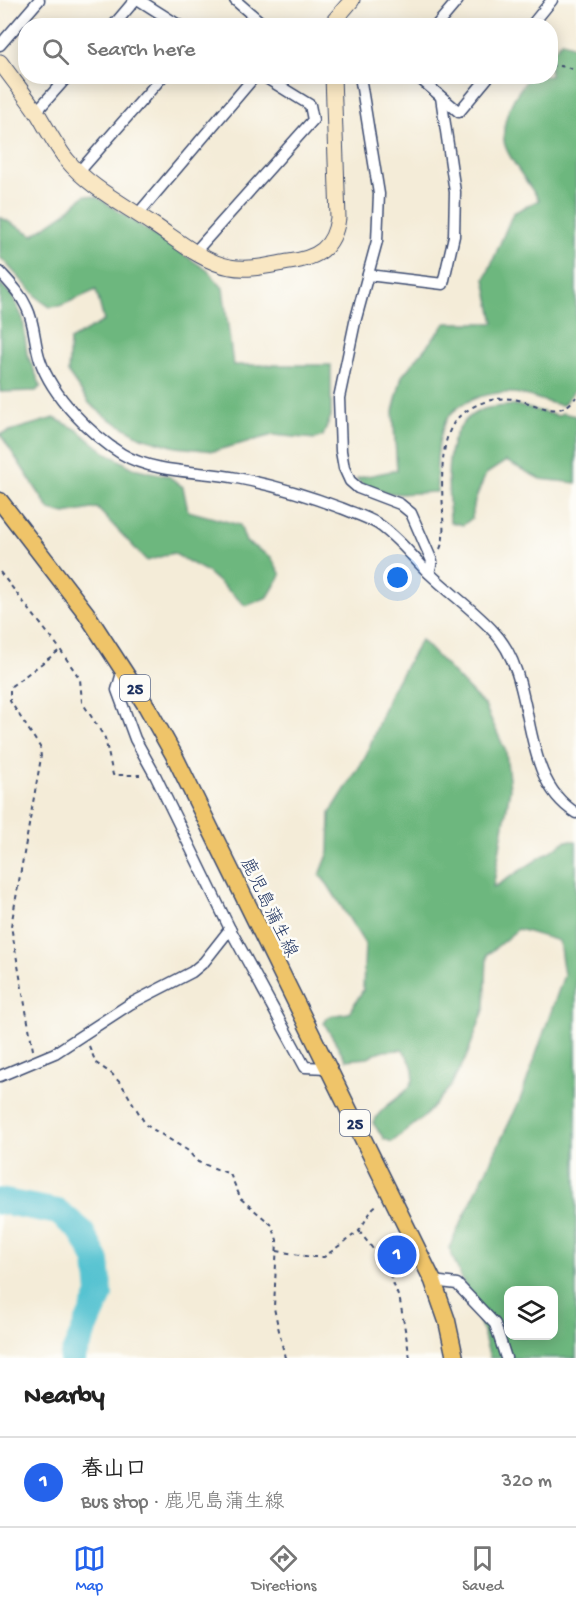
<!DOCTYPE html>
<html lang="en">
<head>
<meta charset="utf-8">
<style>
  body { margin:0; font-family:"Gochi Hand","Klee One",sans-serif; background:#f2f2f2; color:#222 }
  .controls { position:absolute; right:18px; bottom:18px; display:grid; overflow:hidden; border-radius:12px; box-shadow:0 3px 15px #0003 }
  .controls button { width:54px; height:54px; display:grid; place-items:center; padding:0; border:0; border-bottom:2px solid #e0e0e0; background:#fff; color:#222; font:30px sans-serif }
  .you { position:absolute; left:398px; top:578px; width:21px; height:21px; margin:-15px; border:4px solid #fff; border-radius:50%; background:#1a73e8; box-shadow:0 0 0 9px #1a73e833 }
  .badge { display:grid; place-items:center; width:39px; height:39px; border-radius:50%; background:#2563eb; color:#fff; font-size:20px; font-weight:700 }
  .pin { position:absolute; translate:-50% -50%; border:3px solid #fff; box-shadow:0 2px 6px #0006 }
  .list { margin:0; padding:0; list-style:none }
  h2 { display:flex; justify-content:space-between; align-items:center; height:78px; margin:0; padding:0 24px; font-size:26px }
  h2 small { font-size:20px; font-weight:400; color:#767676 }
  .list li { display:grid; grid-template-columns:39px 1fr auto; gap:18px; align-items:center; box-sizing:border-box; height:90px; padding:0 24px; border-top:2px solid #e0e0e0 }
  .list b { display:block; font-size:22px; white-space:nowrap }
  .list p { margin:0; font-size:20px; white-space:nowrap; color:#767676 }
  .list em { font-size:20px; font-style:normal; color:#767676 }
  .icon { flex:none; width:33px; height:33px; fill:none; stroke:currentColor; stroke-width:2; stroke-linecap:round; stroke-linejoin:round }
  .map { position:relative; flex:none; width:576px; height:1358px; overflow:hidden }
  .search { position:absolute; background:#fff; box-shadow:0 3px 15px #0003; left:18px; right:18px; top:18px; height:66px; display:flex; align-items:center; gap:15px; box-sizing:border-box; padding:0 21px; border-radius:24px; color:#767676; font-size:22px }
  .sheet { height:168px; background:#fff }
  nav { display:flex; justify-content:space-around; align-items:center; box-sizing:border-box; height:84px; border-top:2px solid #e0e0e0; background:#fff; font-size:16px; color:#767676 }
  nav a { display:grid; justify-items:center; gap:3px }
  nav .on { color:#2563eb }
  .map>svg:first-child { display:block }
</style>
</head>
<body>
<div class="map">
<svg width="576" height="1358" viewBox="0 0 576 1358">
  <rect width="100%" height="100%" fill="#fdfcf7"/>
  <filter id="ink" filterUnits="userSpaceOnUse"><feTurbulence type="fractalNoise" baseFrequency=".0167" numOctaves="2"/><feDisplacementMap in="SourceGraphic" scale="12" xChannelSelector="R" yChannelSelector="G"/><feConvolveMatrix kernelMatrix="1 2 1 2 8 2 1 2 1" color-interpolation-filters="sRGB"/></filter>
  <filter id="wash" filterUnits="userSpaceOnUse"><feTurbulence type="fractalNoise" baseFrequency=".008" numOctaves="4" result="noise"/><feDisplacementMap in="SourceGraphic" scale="24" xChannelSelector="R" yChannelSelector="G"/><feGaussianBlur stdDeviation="1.35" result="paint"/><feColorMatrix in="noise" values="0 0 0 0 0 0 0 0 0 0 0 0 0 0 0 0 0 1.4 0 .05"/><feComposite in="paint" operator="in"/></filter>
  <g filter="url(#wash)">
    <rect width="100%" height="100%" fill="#f4ecd8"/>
    <g fill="#6db77e" stroke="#44736e" stroke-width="1.5" fill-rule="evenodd">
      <path d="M 562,41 L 576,47 L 576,388 L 563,405 C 546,404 530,394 513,393 C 491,391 460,399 447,419 C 436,438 436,472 437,492 C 407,493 383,499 358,481 L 357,478 L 397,470 L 393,411 L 402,376 L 446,323 L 494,323 L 485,279 L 513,213 L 539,200 C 531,187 504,153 504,140 C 502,116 515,93 530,77 L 550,76 L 551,54 Z"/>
      <path d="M 85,195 L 97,197 L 207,270 L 223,288 L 233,365 L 331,365 L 331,416 L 323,436 L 315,439 L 273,435 L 214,451 L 176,447 L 141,437 L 106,417 L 90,404 L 68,373 L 70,340 L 104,321 L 96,290 L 60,306 L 50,307 L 40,300 L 0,257 L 0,217 L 33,235 L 65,213 Z"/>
      <path d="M 0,283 L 13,297 L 23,319 L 27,354 L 41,386 L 36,391 L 0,392 Z"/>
      <path d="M 516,405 L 558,416 L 562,413 L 576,416 L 576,483 L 540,479 L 506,461 L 486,474 L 475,500 L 472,518 L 463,525 L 450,522 C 449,484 438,425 484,409 C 493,406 506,406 516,405 Z"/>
      <path d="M 54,418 L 76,429 L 105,452 L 133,468 L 168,476 L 183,487 L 188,511 L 240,525 L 246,542 L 271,557 L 281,575 L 268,597 L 246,606 L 206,571 L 173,553 L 147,561 L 97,508 L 65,514 L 50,510 L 0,434 Z"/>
      <path d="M 421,640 L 485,706 L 506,752 L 510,789 L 493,888 L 566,841 L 576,841 L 576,1358 L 490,1358 L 481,1325 L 449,1248 L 520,1100 L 564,975 L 559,941 L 518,929 L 487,955 L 485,1007 L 466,1058 L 450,1087 L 426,1115 L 392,1142 L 384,1139 L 373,1123 C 386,1094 435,1093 403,1050 L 381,1051 L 368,1058 L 346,1060 L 324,1023 L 329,1016 L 349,1013 L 363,990 L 365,944 L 328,885 L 320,875 L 329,852 L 330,813 L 365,758 L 390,693 ZM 508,1290 L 554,1290 L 554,1336 L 508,1336 Z"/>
    </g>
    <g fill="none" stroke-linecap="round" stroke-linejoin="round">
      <path stroke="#57c3d1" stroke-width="26" d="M 0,1201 L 58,1212 L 81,1231 L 97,1261 L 100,1295 L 72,1358"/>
    </g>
  </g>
  <g filter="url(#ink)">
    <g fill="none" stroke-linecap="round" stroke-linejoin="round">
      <defs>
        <g id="street">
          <path d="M 139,0 L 180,26"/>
          <path d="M 235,0 L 265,26"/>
          <path d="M 334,21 L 346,26"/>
          <path d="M 113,26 L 135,0"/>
          <path d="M 436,26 L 458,0"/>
          <path d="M 531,26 L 552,0"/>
          <path d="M 0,45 L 39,0"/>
          <path d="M 360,76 L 379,194 L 377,241 L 355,322 L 339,398 L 341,451 L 344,468 L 350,481 L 358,488 L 400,504 L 411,513 L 432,561 L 429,573"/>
          <path d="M 417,76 L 459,112 L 489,76"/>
          <path d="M 36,112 L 68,76"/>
          <path d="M 78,173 L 163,76"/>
          <path d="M 138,214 L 255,76"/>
          <path d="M 195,252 L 313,120 L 310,105 L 263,76"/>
          <path d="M 0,272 C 10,283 21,294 27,308 C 35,324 34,343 40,360 C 52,396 91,435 122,454 C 153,473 202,471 237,478 C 273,485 307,495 341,508 C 353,513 367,517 378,524 C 398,537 413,558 430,574 C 451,594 475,611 494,632 C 540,681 516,776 576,813"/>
          <path d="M 368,275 L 443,284 L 454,236 L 455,192 L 441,97"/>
          <path d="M 123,669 L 117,690 L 135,739 L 155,775 L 230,929"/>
          <path d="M 0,1076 L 55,1053 L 130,1004 L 192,972 L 204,962 L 230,929 L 305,1067 L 327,1068"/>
          <path d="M 433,1281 L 457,1284 L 495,1324 L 506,1358"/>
        </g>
        <g id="secondary">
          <path d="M 333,26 L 334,21 L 352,0"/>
          <path d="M 0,62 C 13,80 26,96 38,114 C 47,129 56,146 67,160 C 89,187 123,204 151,223 C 175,238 202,262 230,267 C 249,271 271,265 289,262 C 318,258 334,248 338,218 L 333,76"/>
        </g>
        <path id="primary" d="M 0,501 L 86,613 L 147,707 L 175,757 L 433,1281 L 447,1321 L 455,1358"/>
      </defs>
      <use href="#street" stroke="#3c4b70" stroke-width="13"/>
      <use href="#secondary" stroke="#3c4b70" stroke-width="17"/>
      <use href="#primary" stroke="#3c4b70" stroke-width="19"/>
      <g stroke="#3c4b70" stroke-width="2" stroke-dasharray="4.5 4.5" stroke-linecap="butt">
        <path d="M 550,65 L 567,67 L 576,71"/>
        <path d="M 440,549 C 445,538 443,524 443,512 C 442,486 438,433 461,415 C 474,404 495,396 513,399 C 536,402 558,422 576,397"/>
        <path d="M 0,572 L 57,645 L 80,679 L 82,702 L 105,738 L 113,775 L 140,775"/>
        <path d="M 89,1046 L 96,1063 L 112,1074 L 122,1085 L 146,1125 L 187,1150 L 198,1162 L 230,1174 L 241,1199 L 272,1225 L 277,1240 L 274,1308 L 285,1358"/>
        <path d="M 33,1050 L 11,926 L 41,758 L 40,747 L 10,701 L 10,687 L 60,650"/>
        <path d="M 359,1231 L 387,1267 L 400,1301 L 410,1358"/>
        <path d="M 277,1251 L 311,1257 L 324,1257 L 359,1231 L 373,1208 L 379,1203"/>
      </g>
      <use href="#street" stroke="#fff" stroke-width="10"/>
      <use href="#secondary" stroke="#f9e7c3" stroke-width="15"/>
      <use href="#primary" stroke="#efc469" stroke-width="16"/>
    </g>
  </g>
  <g text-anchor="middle" stroke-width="5" stroke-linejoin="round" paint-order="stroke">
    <g fill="#fdfcf7" stroke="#5f6c8c" stroke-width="1.5">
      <rect x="120" y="675" width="30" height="26" rx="4.5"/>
      <rect x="340" y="1110" width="30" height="26" rx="4.5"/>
    </g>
    <g font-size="16" font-weight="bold" fill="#1b2f5e">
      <text x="135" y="694">25</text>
      <text x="355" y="1129">25</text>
    </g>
    <g font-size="18" fill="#1b2f5e" stroke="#fdfcf7">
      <text transform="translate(270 907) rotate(64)" y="6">鹿児島蒲生線</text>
    </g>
  </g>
</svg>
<div class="controls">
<button><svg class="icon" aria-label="layers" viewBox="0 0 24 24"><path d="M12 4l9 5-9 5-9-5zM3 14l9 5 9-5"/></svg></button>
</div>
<div class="you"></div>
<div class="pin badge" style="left:397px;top:1255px">1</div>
<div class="search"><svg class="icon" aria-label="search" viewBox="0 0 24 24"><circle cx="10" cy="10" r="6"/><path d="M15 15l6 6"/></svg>Search here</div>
</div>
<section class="sheet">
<h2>Nearby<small></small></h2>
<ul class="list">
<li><span class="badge">1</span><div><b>春山口</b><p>Bus stop · 鹿児島蒲生線</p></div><em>320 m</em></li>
</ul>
</section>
<nav>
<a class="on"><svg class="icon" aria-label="map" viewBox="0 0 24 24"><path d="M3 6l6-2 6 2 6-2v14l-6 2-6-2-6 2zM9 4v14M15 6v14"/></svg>Map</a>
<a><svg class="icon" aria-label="directions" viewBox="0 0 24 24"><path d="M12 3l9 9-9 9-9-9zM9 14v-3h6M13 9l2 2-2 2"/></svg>Directions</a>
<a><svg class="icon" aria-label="saved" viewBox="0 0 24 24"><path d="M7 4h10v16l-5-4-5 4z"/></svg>Saved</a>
</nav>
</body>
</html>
